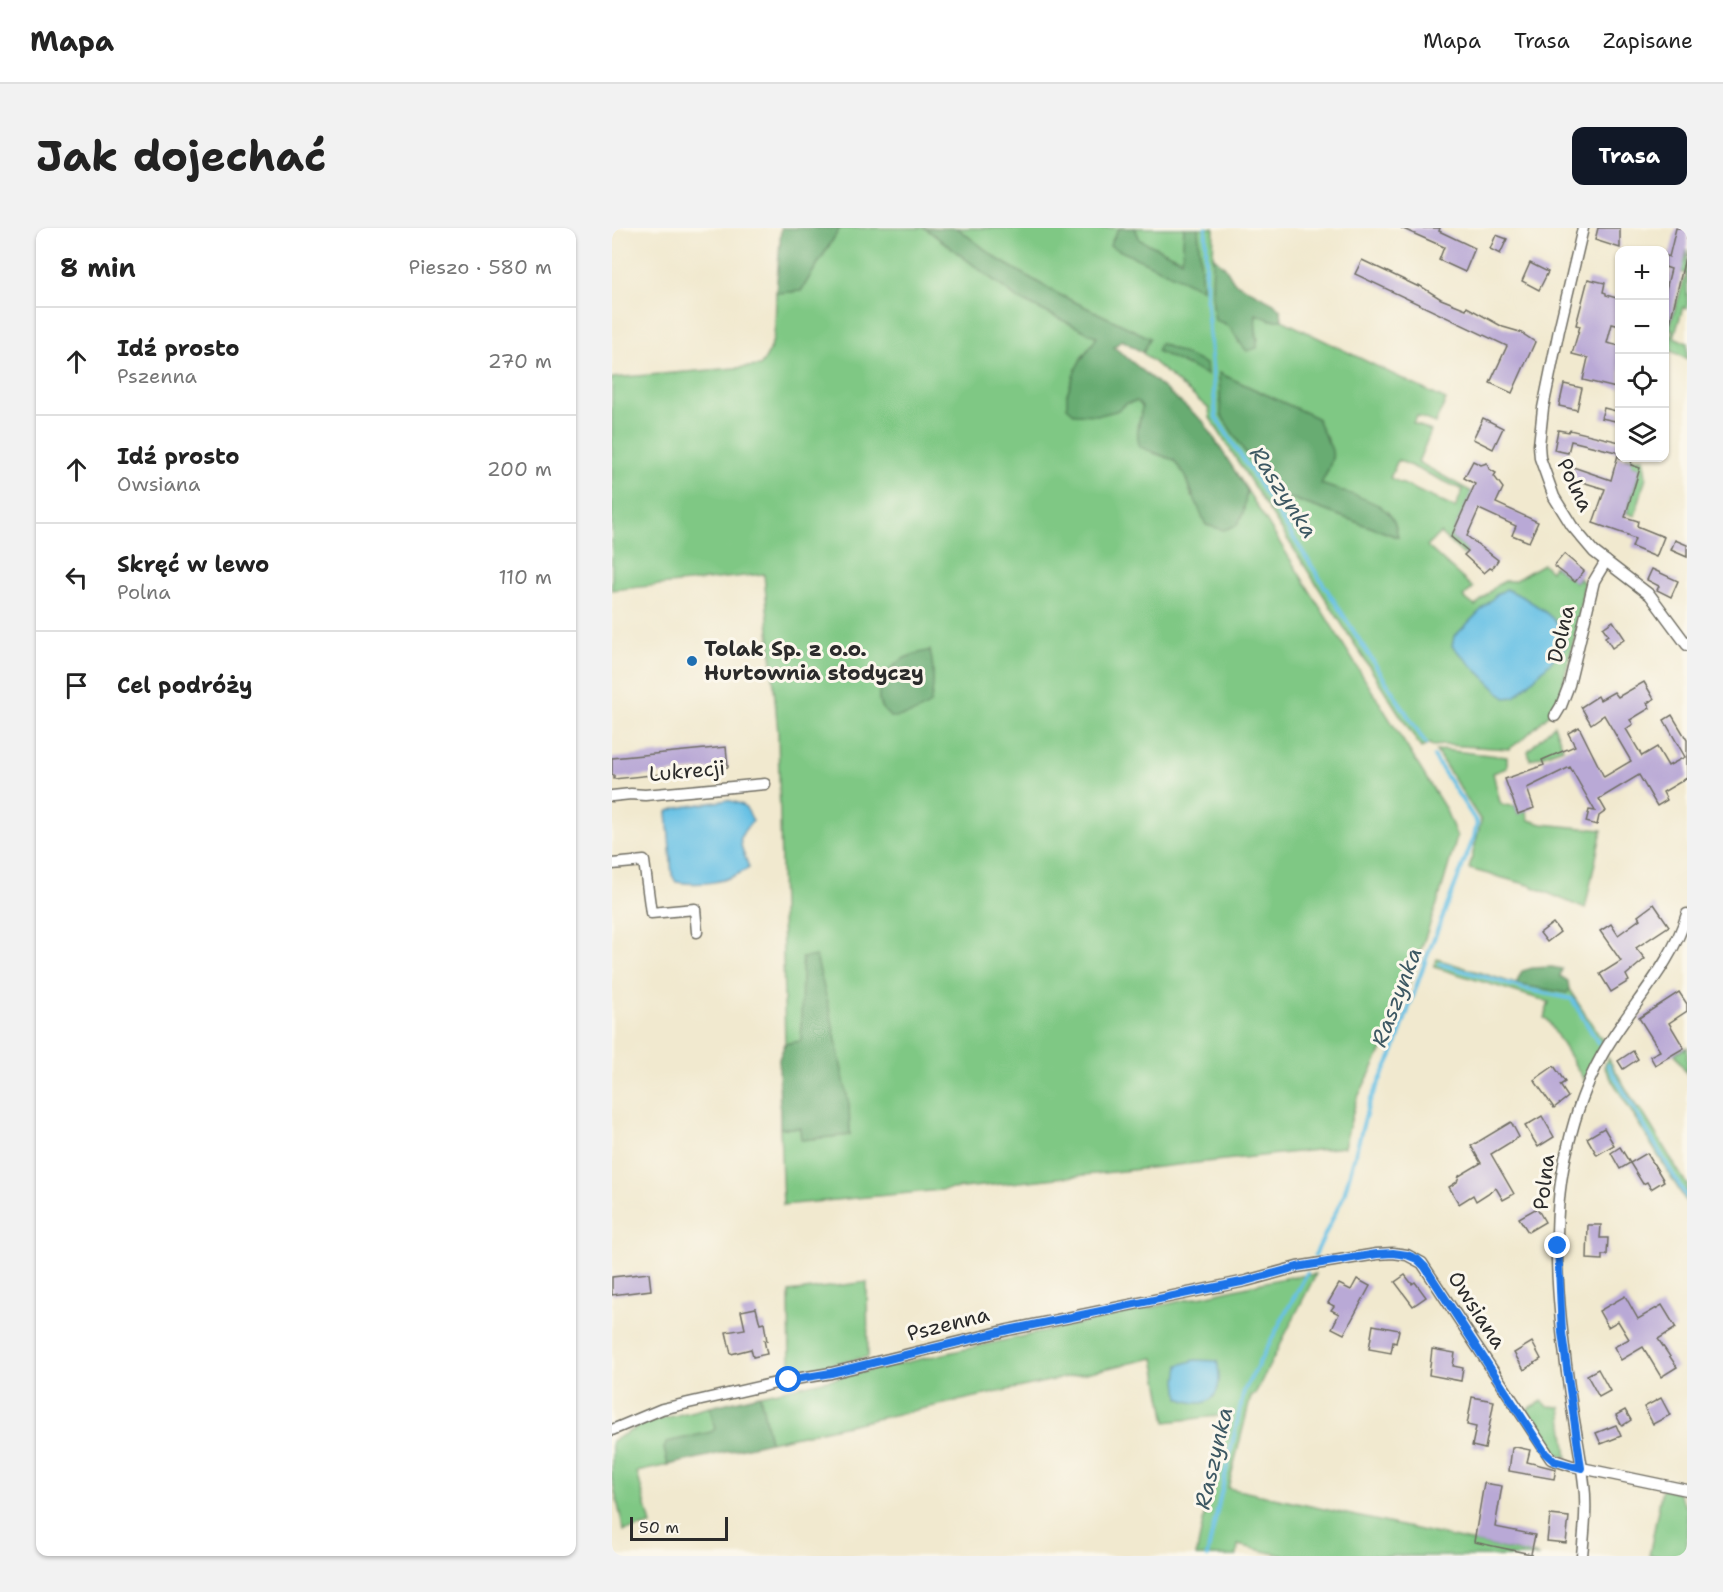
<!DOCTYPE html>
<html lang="pl">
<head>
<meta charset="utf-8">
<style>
  body { margin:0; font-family:"Shantell Sans",sans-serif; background:#f2f2f2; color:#222 }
  .controls { position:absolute; right:18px; top:18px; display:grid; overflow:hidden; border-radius:12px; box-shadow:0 2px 4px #0004 }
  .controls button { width:54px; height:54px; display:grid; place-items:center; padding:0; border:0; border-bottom:2px solid #e0e0e0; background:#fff; color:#222; font:30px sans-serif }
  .scale { position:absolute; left:18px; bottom:15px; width:98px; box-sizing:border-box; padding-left:6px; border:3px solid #2b2b2b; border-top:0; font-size:16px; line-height:21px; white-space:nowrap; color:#2b2b2b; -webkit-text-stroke:4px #fbf7ec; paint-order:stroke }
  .stop { position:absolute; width:18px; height:18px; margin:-14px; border:4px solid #1a73e8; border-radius:50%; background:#fff }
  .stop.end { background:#1a73e8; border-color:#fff; box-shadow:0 2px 6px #0008 }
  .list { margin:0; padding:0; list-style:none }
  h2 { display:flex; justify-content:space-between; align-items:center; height:78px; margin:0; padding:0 24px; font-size:26px }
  h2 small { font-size:20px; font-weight:400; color:#767676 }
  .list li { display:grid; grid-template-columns:39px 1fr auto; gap:18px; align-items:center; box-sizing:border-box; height:108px; padding:0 24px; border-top:2px solid #e0e0e0 }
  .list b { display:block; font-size:22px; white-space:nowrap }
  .list p { margin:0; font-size:20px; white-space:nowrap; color:#767676 }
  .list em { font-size:20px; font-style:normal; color:#767676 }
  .icon { flex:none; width:33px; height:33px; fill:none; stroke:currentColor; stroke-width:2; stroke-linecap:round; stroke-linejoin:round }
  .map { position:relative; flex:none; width:1075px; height:1328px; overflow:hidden; border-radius:12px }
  header { display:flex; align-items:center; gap:36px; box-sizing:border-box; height:84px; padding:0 30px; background:#fff; border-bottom:2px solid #e0e0e0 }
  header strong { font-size:28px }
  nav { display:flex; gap:33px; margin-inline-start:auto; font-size:21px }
  .intro { display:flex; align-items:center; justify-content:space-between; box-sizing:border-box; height:144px; padding:0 36px }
  h1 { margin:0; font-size:42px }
  .button { padding:15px 27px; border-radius:12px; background:#111827; color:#fff; font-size:21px; font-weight:700 }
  main { display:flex; gap:36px; padding:0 36px }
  aside { flex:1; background:#fff; border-radius:12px; box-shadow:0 2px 4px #0004 }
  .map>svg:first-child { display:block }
</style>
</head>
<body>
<header>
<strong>Mapa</strong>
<nav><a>Mapa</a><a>Trasa</a><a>Zapisane</a></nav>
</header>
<div class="intro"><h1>Jak dojechać</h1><a class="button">Trasa</a></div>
<main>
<aside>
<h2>8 min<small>Pieszo · 580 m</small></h2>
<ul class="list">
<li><svg class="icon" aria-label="ahead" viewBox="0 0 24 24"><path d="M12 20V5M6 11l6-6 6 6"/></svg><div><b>Idź prosto</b><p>Pszenna</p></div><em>270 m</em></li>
<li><svg class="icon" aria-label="ahead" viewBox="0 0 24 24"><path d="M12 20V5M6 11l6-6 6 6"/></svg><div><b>Idź prosto</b><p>Owsiana</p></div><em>200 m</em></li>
<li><svg class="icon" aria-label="left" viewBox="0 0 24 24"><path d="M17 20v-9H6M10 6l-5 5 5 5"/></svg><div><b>Skręć w lewo</b><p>Polna</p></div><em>110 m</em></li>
<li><svg class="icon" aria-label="arrive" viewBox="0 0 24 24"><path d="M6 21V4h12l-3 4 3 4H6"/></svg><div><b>Cel podróży</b></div></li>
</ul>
</aside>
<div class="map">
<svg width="1075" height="1328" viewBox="0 0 1075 1328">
  <rect width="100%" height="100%" fill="#fbf7ec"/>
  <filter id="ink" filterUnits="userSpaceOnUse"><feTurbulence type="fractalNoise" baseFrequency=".0167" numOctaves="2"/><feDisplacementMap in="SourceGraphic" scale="12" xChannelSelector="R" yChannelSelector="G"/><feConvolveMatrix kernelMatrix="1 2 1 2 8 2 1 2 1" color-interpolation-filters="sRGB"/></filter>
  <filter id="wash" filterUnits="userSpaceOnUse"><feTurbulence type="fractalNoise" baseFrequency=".008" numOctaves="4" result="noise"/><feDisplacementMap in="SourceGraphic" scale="24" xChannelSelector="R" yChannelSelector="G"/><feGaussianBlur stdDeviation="1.35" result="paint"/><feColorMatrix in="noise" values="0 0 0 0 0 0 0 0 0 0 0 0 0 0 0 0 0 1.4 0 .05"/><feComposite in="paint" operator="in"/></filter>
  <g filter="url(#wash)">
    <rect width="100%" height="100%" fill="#f1e9cf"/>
    <g fill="#7fc884" stroke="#557a58" stroke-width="1.5" fill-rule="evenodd">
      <path d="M 228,0 L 313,0 L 405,70 L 486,109 L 469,130 L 455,166 L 504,183 L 515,175 L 525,173 L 530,178 L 529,188 L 525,198 L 541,225 L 562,232 L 572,246 L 580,269 L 631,286 L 635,262 L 833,580 L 845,609 L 826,673 L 782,798 L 744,873 L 732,919 L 371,958 L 171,977 L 168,900 L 188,900 L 189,912 L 238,907 L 237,877 L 204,729 L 190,730 L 189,813 L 173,816 L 166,505 L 152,346 L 0,362 L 0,150 L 148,138 C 166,118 163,90 164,65 L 189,63 Z"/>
      <path d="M 345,0 L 509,0 L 505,3 L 498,18 L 590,60 L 586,0 L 602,0 L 600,66 L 603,92 C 617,96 622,101 627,115 L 646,112 L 643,96 L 644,85 L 659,92 L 670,92 L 834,172 L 823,195 L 805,188 L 801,195 L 819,203 L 806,234 L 860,264 L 839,309 L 856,323 L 852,327 L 828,305 L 815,318 L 861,360 L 851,369 L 863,378 L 885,357 L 893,353 L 902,353 L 931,336 L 939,343 L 942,338 L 963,354 L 967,350 L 972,355 L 965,399 L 945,479 L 912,510 L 897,521 L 833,517 L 820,518 L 818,516 L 809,520 L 598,190 L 597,181 L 531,125 L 538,110 L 446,66 L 387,32 ZM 607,145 L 705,190 L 710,203 L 716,211 L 716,243 L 708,256 L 769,278 L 786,309 L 675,269 L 666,275 L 609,187 ZM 786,232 L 851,262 L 843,280 L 778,250 Z"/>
      <path d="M 523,0 L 572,0 L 571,32 L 528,12 Z"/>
      <path d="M 1075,21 L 1075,81 L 1071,79 L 1062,109 L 1075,115 L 1075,131 L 1055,121 L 1061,102 L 1057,100 L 1074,46 L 1069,44 Z"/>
      <path d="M 1014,230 L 1032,230 L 1034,249 L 1023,288 L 1015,285 L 1028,240 L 1019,237 L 1020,231 Z"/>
      <path d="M 942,497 L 951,520 L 918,532 L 916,523 Z"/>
      <path d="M 832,522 L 895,529 L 895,540 L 881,545 L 888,574 L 891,577 L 903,578 L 906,586 L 914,583 L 917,592 L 930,596 L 990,602 L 973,681 L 917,657 L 857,641 L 869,593 L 824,523 Z"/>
      <path d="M 825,731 L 904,756 L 954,765 L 957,761 L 992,815 L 972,852 L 935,791 L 932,790 L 937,774 L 822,739 Z"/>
      <path d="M 1075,819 L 1075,846 L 1063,826 Z"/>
      <path d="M 996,830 L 1026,881 L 1028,880 L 1075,957 L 1075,975 L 992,839 Z"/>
      <path d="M 704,1046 L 643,1166 L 639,1168 L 616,1260 L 927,1328 L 673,1328 L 626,1317 L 625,1328 L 584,1328 L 613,1187 L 554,1194 L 542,1130 L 158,1214 L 148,1167 L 672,1050 Z"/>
      <path d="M 255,1054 L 256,1129 L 178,1144 L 177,1064 Z"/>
      <path d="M 930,1173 L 936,1178 L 949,1179 L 955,1229 L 941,1226 L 914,1182 Z"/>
      <path d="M 98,1179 L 103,1201 L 99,1204 L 52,1220 L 56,1237 L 25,1244 L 39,1297 L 12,1303 L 0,1251 L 0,1213 L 33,1195 Z"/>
      <path d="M 1050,1261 L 1066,1265 L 1075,1281 L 1075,1328 L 1037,1328 Z"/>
    </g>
    <g fill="#67ac72" stroke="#496c4e" stroke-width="1.5">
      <path d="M 169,0 L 228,0 L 189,63 L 164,65 Z"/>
      <path d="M 313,0 L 345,0 L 387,32 L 446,66 L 538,110 L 531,125 L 510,112 L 502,119 L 591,193 L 635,262 L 631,286 L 625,297 L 612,302 L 594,297 L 572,246 L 562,232 L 528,219 C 522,204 529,193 530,178 L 525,173 L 515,175 L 504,183 L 488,187 L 463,186 L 455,179 L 455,166 L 465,138 L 485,109 L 405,70 Z"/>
      <path d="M 509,0 L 523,0 L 528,12 L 570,32 L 572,0 L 586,0 L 590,61 L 498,18 L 505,3 Z"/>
      <path d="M 601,28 L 613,39 L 622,54 L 662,75 L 669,83 L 670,92 L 659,92 L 644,86 C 642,98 646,109 645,120 L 635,123 C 620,109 625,98 603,92 L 600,66 Z"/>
      <path d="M 548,115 L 594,136 L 595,147 L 545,123 Z"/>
      <path d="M 607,145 L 705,190 C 718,227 730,216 709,256 C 727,263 767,272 778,287 C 784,293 784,301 786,309 L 676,269 L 666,275 L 609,187 Z"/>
      <path d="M 318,422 C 322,441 323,458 318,476 C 305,485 294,489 278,489 C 276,486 271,482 269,479 C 261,461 276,440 291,431 C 300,426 309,425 318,422 Z"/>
      <path d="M 204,728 L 219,788 L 237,877 L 238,907 L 189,912 L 188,900 L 168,900 L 167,831 L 173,816 L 189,813 L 190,730 Z"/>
      <path d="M 940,739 L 950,741 L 948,748 L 956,753 L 957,761 L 955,765 L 904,756 L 910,743 L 920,740 Z"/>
      <path d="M 148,1167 L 158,1214 L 56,1237 L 52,1220 L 55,1214 L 99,1204 L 103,1201 L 98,1179 Z"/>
    </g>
    <g fill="#67c1e5" stroke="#497688" stroke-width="1.5">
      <path d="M 894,361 C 913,369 960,395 953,420 L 903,469 L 893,470 L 840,418 L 842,409 L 884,367 Z"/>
      <path d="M 115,572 C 132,576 134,577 141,593 C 120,613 130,616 137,640 C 113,655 91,658 64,654 L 60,647 L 55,584 C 61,578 103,575 115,572 Z"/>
      <path d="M 583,1132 L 605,1133 C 612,1164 601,1185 567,1170 L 565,1152 L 567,1137 Z"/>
    </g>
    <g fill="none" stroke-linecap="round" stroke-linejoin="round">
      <g stroke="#67c1e5" stroke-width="4">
        <path d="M 594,0 L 594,64 L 604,189 L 814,516"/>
        <path d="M 828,736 L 913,761 L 960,771 L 986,815"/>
        <path d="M 996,837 L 1075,970"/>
        <path d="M 703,1027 L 732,967 L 757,875 L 781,825 L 814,731 L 862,609 L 865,595 L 822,529"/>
        <path d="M 595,1328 L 632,1163 L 695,1045"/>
      </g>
    </g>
    <g id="blocks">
      <g fill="#b9a9d6">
        <path d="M 789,0 L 828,0 L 827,3 L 863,20 L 853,44 L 827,32 L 832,19 Z"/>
        <path d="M 986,0 L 1008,0 L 1008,20 L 983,12 Z"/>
        <path d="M 1064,0 L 1075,0 L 1075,21 L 1056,104 L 1053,104 L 1053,65 L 1059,41 L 1053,39 L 1053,27 L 1057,29 Z"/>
        <path d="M 884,7 L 895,11 L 888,26 L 878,21 Z"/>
        <path d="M 750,32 L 807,59 L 807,57 L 829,71 L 854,81 L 855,79 L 891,99 L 908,104 L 923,114 L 900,165 L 878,155 L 895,118 L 743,46 Z"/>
        <path d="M 918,35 L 936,44 L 927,62 L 910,53 Z"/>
        <path d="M 976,51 L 993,55 L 991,64 L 994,65 L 994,67 L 1008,71 L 1008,98 L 1000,96 L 995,115 L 1008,118 L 1008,161 L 971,152 L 976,130 L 960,126 L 968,98 L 964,97 Z"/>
        <path d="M 952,156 L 970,160 L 965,182 L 947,178 Z"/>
        <path d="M 992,180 L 1008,184 L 1008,194 L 989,190 Z"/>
        <path d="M 871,190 L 891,200 L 881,221 L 861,211 Z"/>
        <path d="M 946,202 L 957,204 L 958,202 L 1008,214 L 1008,225 L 959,213 L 956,225 L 942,222 Z"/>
        <path d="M 1006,227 L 1008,230 L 1020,231 L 1019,237 L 1028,240 L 1013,289 L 1026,293 L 1025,298 L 1052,309 L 1044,329 L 1020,319 L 1023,311 L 1015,308 L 1016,307 L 981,295 L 993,261 L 954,249 L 958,238 L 999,252 Z"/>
        <path d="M 861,233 L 869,237 L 875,235 L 877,241 L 884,245 L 882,248 L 891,260 L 884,275 L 926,294 L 917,314 L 900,307 L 904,298 L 867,281 L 855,308 L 886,332 L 880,341 L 878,340 L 872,345 L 852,327 L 856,323 L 839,309 L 863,256 L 852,250 Z"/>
        <path d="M 1063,312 L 1075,317 L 1075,329 L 1059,322 Z"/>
        <path d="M 952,326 L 972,343 L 963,354 L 942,338 Z"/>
        <path d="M 1040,341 L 1066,353 L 1059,369 L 1045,362 L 1047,358 L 1035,352 Z"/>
        <path d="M 1001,393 L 1013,411 L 1000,420 L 993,409 L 996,407 L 991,400 Z"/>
        <path d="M 1032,454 L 1042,471 L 1035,475 L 1038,480 L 1018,492 L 1021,496 L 1014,501 L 1030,528 L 1045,519 L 1056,538 L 1073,529 L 1052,492 L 1060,487 L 1075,512 L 1075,550 L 1051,564 L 1055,572 L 1045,578 L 1027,547 L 987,571 L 994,583 L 987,588 L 985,597 L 974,594 L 977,582 L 983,583 L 958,539 L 915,560 L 922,580 L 906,586 L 893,551 L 932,537 L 930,532 L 963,518 L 956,505 L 967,499 L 992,549 L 1019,533 L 992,487 L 979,496 L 969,479 L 986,468 L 988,472 L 1002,464 L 1006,469 Z"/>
        <path d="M 114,519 L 116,539 L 2,551 L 2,547 L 0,547 L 0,530 Z"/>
        <path d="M 1042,676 L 1057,698 L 1024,720 L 1033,731 L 1014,747 L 1017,753 L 999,764 L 988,746 L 1009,733 L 988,703 L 999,696 L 1006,707 L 1028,691 L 1026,688 Z"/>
        <path d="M 941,695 L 948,704 L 935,714 L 928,705 Z"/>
        <path d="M 1067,764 L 1075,776 L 1075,783 L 1057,795 L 1072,820 L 1043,837 L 1038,828 L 1048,823 L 1027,790 Z"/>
        <path d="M 1021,823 L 1026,831 L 1011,841 L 1006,833 Z"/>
        <path d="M 942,838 L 953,854 L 948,857 L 956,869 L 942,880 L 922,852 Z"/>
        <path d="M 930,888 L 942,909 L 926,919 L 913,898 Z"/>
        <path d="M 899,894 L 907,909 L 879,926 L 902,966 L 891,972 L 884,960 L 864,973 L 861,967 L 847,976 L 837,959 L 845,954 L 847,948 L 869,935 L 859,918 Z"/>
        <path d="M 992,900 L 1002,917 L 985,927 L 975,910 Z"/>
        <path d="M 1008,919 L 1018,935 L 1008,941 L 999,925 Z"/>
        <path d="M 1035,925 L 1052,953 L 1039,961 L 1035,954 L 1031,956 L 1018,935 Z"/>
        <path d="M 925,980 L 933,994 L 916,1004 L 907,990 Z"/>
        <path d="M 976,997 L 989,997 L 988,1010 L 996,1010 L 995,1027 L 990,1027 L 990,1032 L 975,1031 Z"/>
        <path d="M 37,1045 L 39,1062 L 0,1067 L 0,1049 Z"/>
        <path d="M 793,1047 L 800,1056 L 803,1054 L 814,1069 L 801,1078 L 783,1054 Z"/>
        <path d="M 745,1051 L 758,1058 L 732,1106 L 720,1100 L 727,1086 L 719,1082 L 722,1078 L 716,1075 L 727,1056 L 739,1062 Z"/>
        <path d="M 1013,1068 L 1026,1091 L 1050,1077 L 1064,1100 L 1046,1111 L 1065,1139 L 1049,1149 L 1031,1119 L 1009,1132 L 1002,1119 L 1017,1111 L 1006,1093 L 996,1099 L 987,1083 Z"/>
        <path d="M 144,1080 L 148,1096 L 152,1095 L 155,1113 L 152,1112 L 155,1126 L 141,1129 L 139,1121 L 119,1126 L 114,1104 L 133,1101 L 129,1083 Z"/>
        <path d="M 761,1097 L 787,1102 L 784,1115 L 781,1114 L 779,1125 L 757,1121 Z"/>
        <path d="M 920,1114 L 929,1131 L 912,1142 L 902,1125 Z"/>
        <path d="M 820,1121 L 843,1125 L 841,1138 L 851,1140 L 849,1153 L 817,1147 Z"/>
        <path d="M 986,1141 L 998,1163 L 987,1169 L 975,1147 Z"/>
        <path d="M 860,1169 L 882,1173 L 873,1221 L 860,1218 L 864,1199 L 855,1197 Z"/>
        <path d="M 1049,1170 L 1058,1187 L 1041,1196 L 1032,1179 Z"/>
        <path d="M 1013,1182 L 1019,1192 L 1010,1198 L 1004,1187 Z"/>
        <path d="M 1004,1197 L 1009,1208 L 989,1216 L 984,1205 Z"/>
        <path d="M 904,1219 L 918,1222 L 915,1234 L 944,1241 L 942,1251 L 897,1243 L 900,1220 Z"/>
        <path d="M 872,1255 L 890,1258 L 883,1299 L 923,1307 L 919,1326 L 862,1314 Z"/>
        <path d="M 938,1287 L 957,1289 L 954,1315 L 935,1313 Z"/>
      </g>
    </g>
  </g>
  <g filter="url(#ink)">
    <use href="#blocks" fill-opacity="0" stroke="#706e64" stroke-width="1.5"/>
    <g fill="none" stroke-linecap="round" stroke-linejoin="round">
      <defs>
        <g id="minor">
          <path d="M 971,0 L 947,102 L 931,180 L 927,217 L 928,230 L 942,269 L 960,298 L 982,324 L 1038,367 L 1075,417"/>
          <path d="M 943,488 L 949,478 L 957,457 L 982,353 L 994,333"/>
          <path d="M 0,568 L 19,566 L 33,567 L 153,556"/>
          <path d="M 0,636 L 32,633 L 39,685 L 83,681 L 85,704"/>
          <path d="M 0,1202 L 50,1181 L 177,1152 L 219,1145 L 396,1102 L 634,1053 L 685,1039 L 765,1026 L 781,1025 L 795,1027 L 810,1035 L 939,1231 L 960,1238 L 1075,1262"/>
          <path d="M 970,1328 C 972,1304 975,1279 972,1256 C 969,1230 964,1205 960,1180 C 948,1099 935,998 956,918 C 963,888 974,856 989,829 C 1015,781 1059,740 1075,686"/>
        </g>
      </defs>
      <use href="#minor" stroke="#706e64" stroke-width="13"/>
      <use href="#minor" stroke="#fff" stroke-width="10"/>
    </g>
  </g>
  <g fill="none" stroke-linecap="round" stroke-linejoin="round" filter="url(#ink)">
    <path stroke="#1a73e8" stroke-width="8" d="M 177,1152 L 219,1145 L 396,1102 L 634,1053 L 685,1039 L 765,1026 L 781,1025 L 795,1027 L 805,1031 L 813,1039 L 933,1225 L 942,1233 L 969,1240 L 950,1105 L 946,1018"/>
  </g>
  <circle fill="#1f6fb2" stroke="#fbf7ec" stroke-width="2" cx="80" cy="433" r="6"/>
  <g text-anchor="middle" stroke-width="6" stroke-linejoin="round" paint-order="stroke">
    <g font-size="21" fill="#2b2b2b" stroke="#fbf7ec">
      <text transform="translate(963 257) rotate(64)" y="7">Polna</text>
      <text transform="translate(949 406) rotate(-77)" y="7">Dolna</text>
      <text transform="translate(75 543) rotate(-5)" y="7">Lukrecji</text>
      <text transform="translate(932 954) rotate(-83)" y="7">Polna</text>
      <text transform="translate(865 1082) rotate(57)" y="7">Owsiana</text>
      <text transform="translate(336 1096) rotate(-14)" y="7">Pszenna</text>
    </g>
    <g font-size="21" font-weight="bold" fill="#2b2b2b" stroke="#fbf7ec" text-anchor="start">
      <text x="92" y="428">Tolak Sp. z o.o.<tspan x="92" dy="24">Hurtownia słodyczy</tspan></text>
    </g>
    <g font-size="22" font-style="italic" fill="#3d5863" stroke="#fbf7ec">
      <text transform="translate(672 264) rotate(57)" y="8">Raszynka</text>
      <text transform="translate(784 769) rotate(-69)" y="8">Raszynka</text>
      <text transform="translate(601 1230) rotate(-77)" y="8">Raszynka</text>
    </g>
  </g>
</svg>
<div class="controls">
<button>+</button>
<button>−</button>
<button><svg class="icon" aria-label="locate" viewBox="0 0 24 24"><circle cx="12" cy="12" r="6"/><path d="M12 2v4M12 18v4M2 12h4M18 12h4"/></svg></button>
<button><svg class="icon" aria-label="layers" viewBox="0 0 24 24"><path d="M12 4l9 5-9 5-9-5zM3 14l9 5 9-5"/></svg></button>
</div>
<div class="scale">50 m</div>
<div class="stop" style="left:177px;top:1152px"></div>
<div class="stop end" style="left:946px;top:1018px"></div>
</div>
</main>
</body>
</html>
